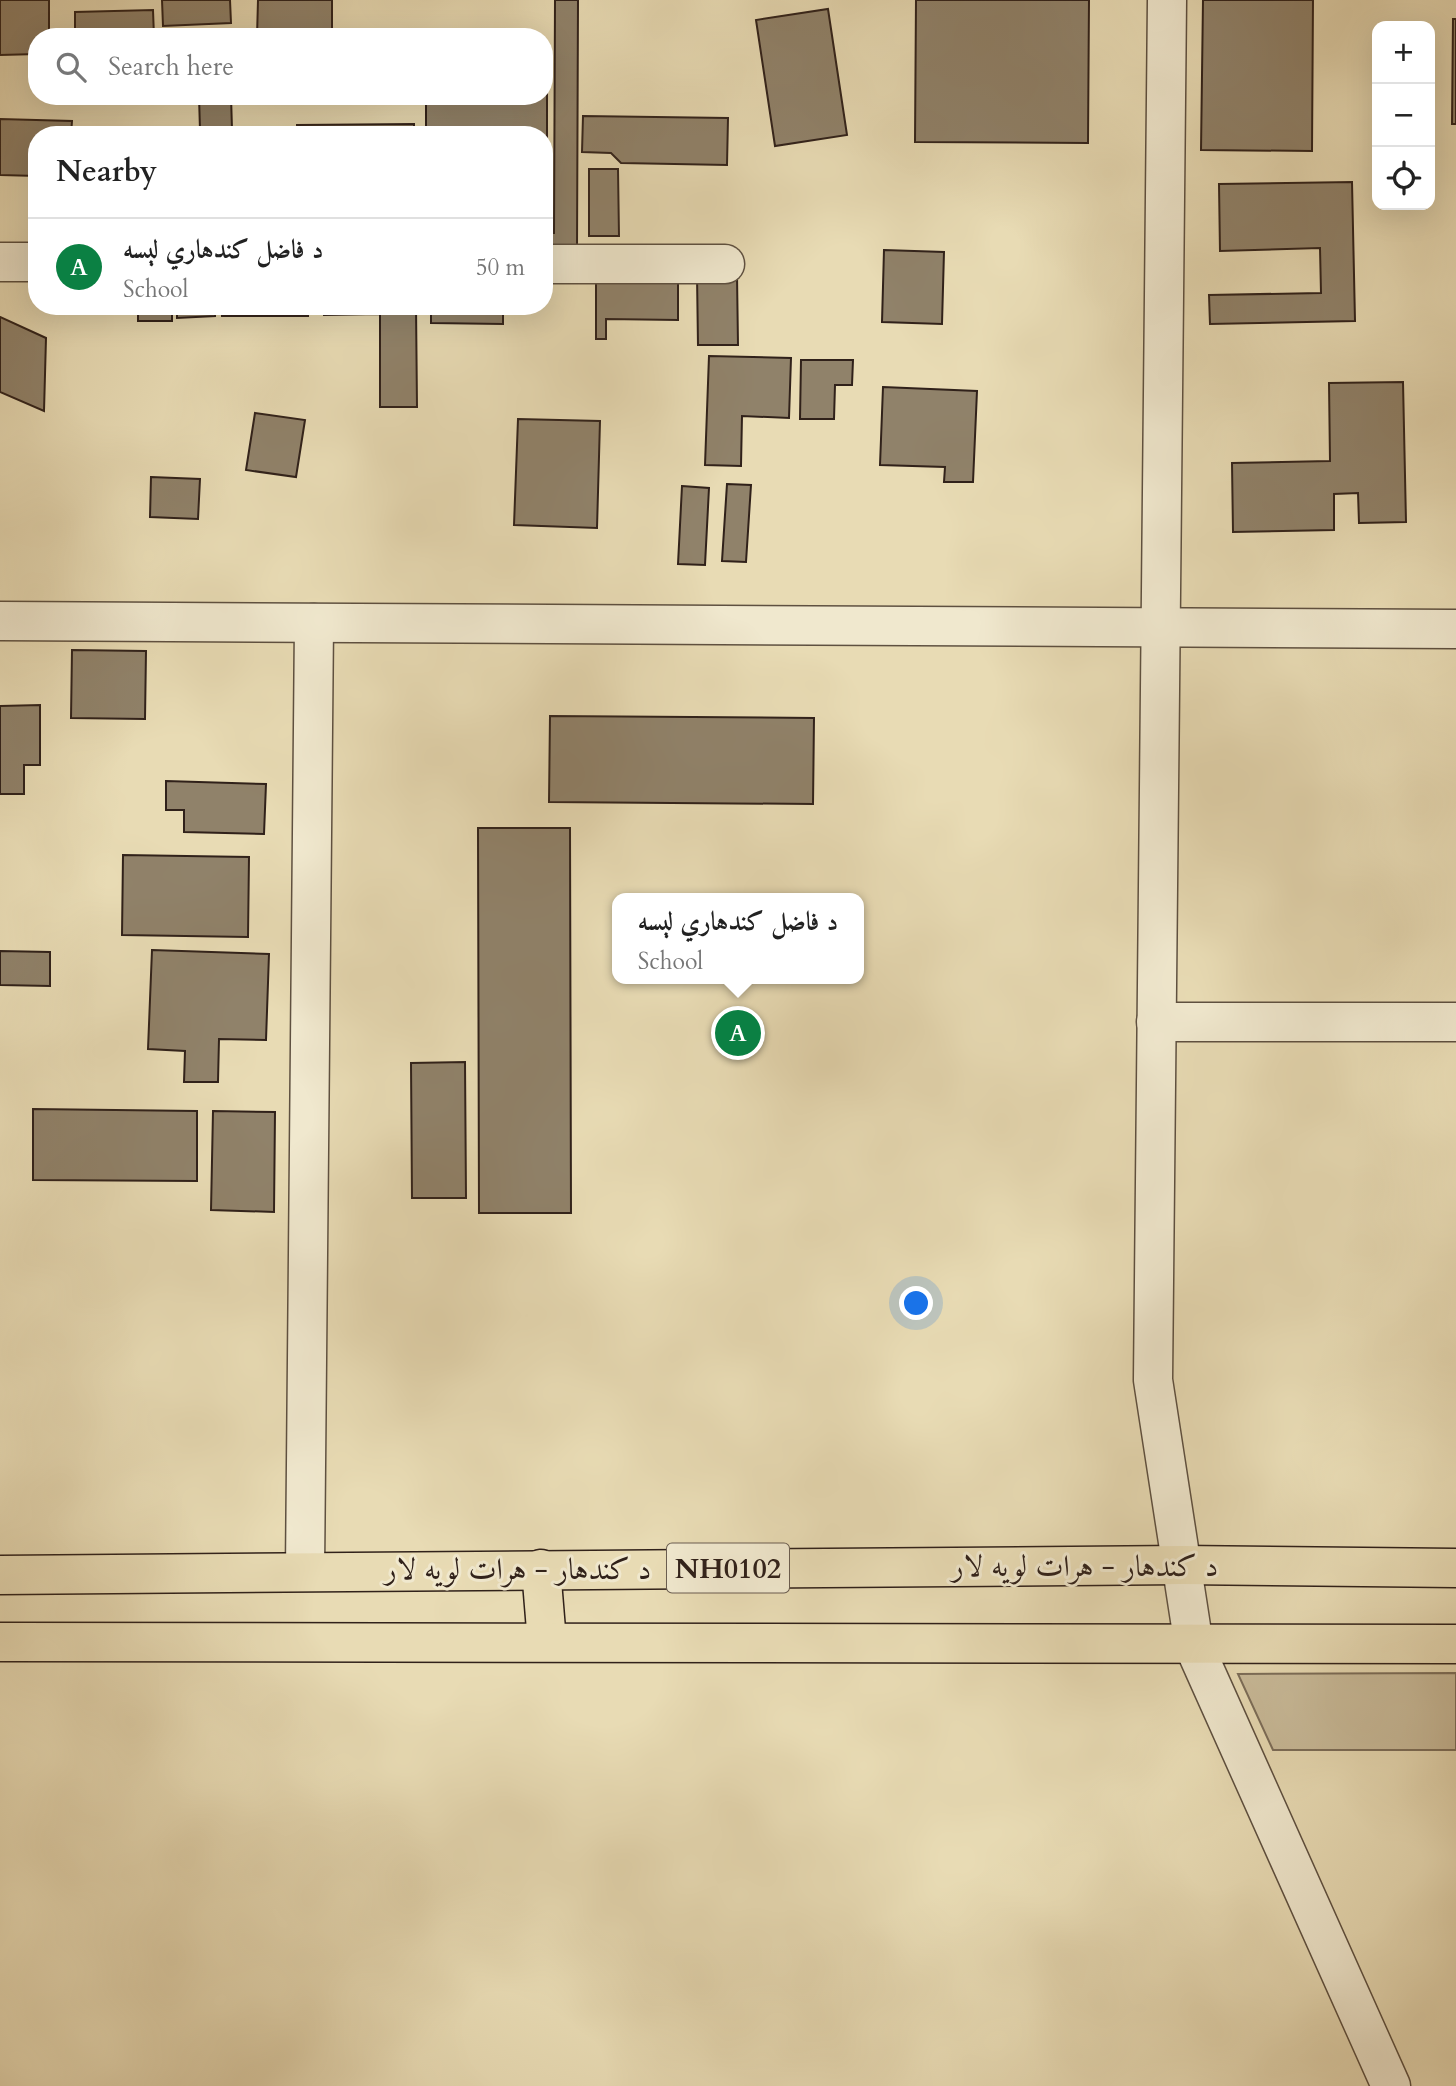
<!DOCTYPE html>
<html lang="en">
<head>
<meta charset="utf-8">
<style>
  body { margin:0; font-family:Cardo,Amiri,serif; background:#f6f6f6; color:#222 }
  .controls { position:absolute; right:21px; top:21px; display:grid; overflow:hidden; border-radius:14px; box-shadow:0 7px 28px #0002 }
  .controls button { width:63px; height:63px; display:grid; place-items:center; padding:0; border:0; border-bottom:2px solid #e0e0e0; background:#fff; color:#222; font:35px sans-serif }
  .you { position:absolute; left:917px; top:1304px; width:24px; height:24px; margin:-18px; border:5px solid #fff; border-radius:50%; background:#1a73e8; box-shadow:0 0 0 10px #1a73e833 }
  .badge { display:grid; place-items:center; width:46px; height:46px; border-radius:50%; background:#0b8043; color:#fff; font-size:23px; font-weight:700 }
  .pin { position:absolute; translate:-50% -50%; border:4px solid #fff; box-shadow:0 2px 7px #0006 }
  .popup { position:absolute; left:612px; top:893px; width:252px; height:91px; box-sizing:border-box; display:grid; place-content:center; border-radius:14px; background:#fff; filter:drop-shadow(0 2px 5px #0005); font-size:23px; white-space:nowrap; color:#767676 }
  .popup b { font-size:26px; color:#222 }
  .popup::after { content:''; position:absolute; left:50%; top:100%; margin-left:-14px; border:14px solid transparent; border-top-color:#fff }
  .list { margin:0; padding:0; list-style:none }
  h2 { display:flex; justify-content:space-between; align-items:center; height:91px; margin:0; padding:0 28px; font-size:30px }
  h2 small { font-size:23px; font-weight:400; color:#767676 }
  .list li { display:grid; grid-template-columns:46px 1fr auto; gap:21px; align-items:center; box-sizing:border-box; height:98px; padding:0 28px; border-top:2px solid #e0e0e0 }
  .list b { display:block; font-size:26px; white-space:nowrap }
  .list p { margin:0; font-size:23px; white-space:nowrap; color:#767676 }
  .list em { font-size:23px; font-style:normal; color:#767676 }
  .icon { flex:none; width:38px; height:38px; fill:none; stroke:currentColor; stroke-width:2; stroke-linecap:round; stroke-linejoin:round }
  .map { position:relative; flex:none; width:1456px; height:2086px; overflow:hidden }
  .search { position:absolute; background:#fff; box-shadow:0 7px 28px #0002; left:28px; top:28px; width:525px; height:77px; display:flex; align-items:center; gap:18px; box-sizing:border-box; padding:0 24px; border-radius:28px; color:#767676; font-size:26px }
  .panel { position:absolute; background:#fff; box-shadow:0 7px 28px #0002; left:28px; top:126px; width:525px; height:189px; border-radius:28px }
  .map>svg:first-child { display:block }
</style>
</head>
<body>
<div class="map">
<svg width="1456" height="2086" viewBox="0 0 1456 2086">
  <rect width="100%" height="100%" fill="#e8dbb4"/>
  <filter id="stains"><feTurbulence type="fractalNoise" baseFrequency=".00286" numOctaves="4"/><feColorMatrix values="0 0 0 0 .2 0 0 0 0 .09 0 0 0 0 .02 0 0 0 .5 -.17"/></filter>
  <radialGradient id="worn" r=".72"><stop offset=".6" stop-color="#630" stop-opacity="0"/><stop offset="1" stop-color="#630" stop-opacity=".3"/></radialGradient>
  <path fill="#c9bb9a" stroke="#7c6e5a" stroke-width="2" d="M 1456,1673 L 1456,1750 L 1273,1750 L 1238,1674 Z"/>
  <g fill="#90826a" stroke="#30211a" stroke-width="2">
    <path d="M 0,0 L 49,0 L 49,37 L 37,37 L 37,54 L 0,55 Z"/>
    <path d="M 162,0 L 230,0 L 231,23 L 163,26 Z"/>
    <path d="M 258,0 L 332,0 L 332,37 L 257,37 Z"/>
    <path d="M 555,0 L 578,0 L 577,252 L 544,252 L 544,233 L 554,233 Z"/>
    <path d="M 916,0 L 1089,0 L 1088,143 L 915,142 Z"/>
    <path d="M 1203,0 L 1313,0 L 1312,151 L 1201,150 Z"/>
    <path d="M 828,9 L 847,135 L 775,146 L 756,20 Z"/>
    <path d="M 153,10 L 154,37 L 75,37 L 75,12 Z"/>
    <path d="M 1453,19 L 1456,19 L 1456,124 L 1452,124 Z"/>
    <path d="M 544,46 L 547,46 L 547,143 L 544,135 L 426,135 L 426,96 L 544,96 Z"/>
    <path d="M 199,96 L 231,96 L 232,129 L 200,130 Z"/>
    <path d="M 583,116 L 728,118 L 727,165 L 621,163 L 611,153 L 582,152 Z"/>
    <path d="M 0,119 L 72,121 L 71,135 L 37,135 L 37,176 L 0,175 Z"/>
    <path d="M 414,124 L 414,135 L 297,135 L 297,125 Z"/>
    <path d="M 295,128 L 295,135 L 257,135 L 257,129 Z"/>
    <path d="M 589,169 L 618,169 L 619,236 L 589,236 Z"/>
    <path d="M 1352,182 L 1355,321 L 1210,324 L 1209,295 L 1321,293 L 1320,248 L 1220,251 L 1219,184 Z"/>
    <path d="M 884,250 L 944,252 L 942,324 L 882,322 Z"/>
    <path d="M 596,273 L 678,274 L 678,320 L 606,319 L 606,339 L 596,339 Z"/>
    <path d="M 697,275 L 737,275 L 738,345 L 698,345 Z"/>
    <rect x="138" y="306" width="34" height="15"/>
    <path d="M 177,306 L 215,306 L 215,316 L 177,318 Z"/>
    <rect x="222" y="306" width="86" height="10"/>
    <path d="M 324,306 L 416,306 L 417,407 L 380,407 L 380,314 L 324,315 Z"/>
    <path d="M 431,306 L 503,306 L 503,324 L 431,323 Z"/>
    <path d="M 0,317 L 46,338 L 44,411 L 0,392 Z"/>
    <path d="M 709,356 L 791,358 L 789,418 L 742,416 L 741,466 L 705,465 Z"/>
    <path d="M 801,360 L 853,360 L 852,385 L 835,385 L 834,419 L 800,419 Z"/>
    <path d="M 1403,382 L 1406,522 L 1359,523 L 1358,493 L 1334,494 L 1334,530 L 1233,532 L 1232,463 L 1330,461 L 1329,383 Z"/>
    <path d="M 883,387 L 977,391 L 973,482 L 944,482 L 945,467 L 880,465 Z"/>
    <path d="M 255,413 L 305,420 L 296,477 L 246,470 Z"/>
    <path d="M 518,419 L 600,421 L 597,528 L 514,525 Z"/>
    <path d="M 151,477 L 200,479 L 198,519 L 150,517 Z"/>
    <path d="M 727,484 L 751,485 L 746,562 L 722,561 Z"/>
    <path d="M 682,486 L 709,488 L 705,565 L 678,564 Z"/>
    <path d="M 72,650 L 146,651 L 145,719 L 71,718 Z"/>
    <path d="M 40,705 L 40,765 L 24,765 L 24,794 L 0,794 L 0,706 Z"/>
    <path d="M 550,716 L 814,718 L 813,804 L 549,802 Z"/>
    <path d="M 166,781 L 266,784 L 264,834 L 184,832 L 184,810 L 166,810 Z"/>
    <path d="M 478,828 L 570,828 L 571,1213 L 479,1213 Z"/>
    <path d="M 123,855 L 249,857 L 248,937 L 122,935 Z"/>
    <path d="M 152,950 L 269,954 L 266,1040 L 219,1039 L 218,1082 L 184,1082 L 185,1051 L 148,1049 Z"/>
    <path d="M 0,951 L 50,952 L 50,986 L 0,985 Z"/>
    <path d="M 465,1062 L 466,1198 L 412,1198 L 411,1063 Z"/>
    <path d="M 33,1109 L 197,1111 L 197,1181 L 33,1180 Z"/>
    <path d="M 213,1111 L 275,1112 L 274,1212 L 211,1210 Z"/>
  </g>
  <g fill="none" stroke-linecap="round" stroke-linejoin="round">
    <defs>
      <g id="minor">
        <path d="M 1167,0 L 1153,1380 L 1194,1646 L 1391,2086"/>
        <path d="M 0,262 L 37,262"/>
        <path d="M 544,264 L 725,264"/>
        <path d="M 0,621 L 1456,629"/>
        <path d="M 1156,1022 L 1456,1022"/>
        <path d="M 305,1570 L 314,623"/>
      </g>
      <g id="trunk">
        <path d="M 541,1569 L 547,1642"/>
        <path d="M 0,1575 L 1182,1565 L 1456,1568"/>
        <path d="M 0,1642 L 1456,1644"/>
      </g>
    </defs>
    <use href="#minor" stroke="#5e5040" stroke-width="41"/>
    <use href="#trunk" stroke="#30211a" stroke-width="41"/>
    <use href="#minor" stroke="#f0e8ce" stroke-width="38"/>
    <use href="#trunk" stroke="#e8dbb4" stroke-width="38"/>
  </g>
  <g text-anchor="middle" stroke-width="6" stroke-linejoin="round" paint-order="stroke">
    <rect fill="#f0e8ce" stroke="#6a5d50" stroke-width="2" x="667" y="1543.5" width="122" height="49" rx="5"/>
    <g font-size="28" font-weight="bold" fill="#30211a">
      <text x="728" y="1578">NH0102</text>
    </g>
    <g font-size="30" fill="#30211a" stroke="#f0e8ce">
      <text x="1085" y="1576">د کندهار - هرات لويه لار</text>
      <text x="518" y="1579">د کندهار - هرات لويه لار</text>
    </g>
  </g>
  <rect width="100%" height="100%" filter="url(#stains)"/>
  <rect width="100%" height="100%" fill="url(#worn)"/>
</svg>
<div class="controls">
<button>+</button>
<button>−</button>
<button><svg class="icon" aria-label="locate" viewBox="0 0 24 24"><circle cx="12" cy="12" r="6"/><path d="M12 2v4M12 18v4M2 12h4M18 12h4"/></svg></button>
</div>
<div class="you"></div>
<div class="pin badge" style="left:738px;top:1033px">A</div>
<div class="popup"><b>د فاضل کندهاري لېسه</b>School</div>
<div class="search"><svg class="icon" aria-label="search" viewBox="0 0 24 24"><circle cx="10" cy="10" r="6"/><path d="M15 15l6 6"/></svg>Search here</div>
<section class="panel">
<h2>Nearby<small></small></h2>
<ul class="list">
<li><span class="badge">A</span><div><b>د فاضل کندهاري لېسه</b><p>School</p></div><em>50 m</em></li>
</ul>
</section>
</div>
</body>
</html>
